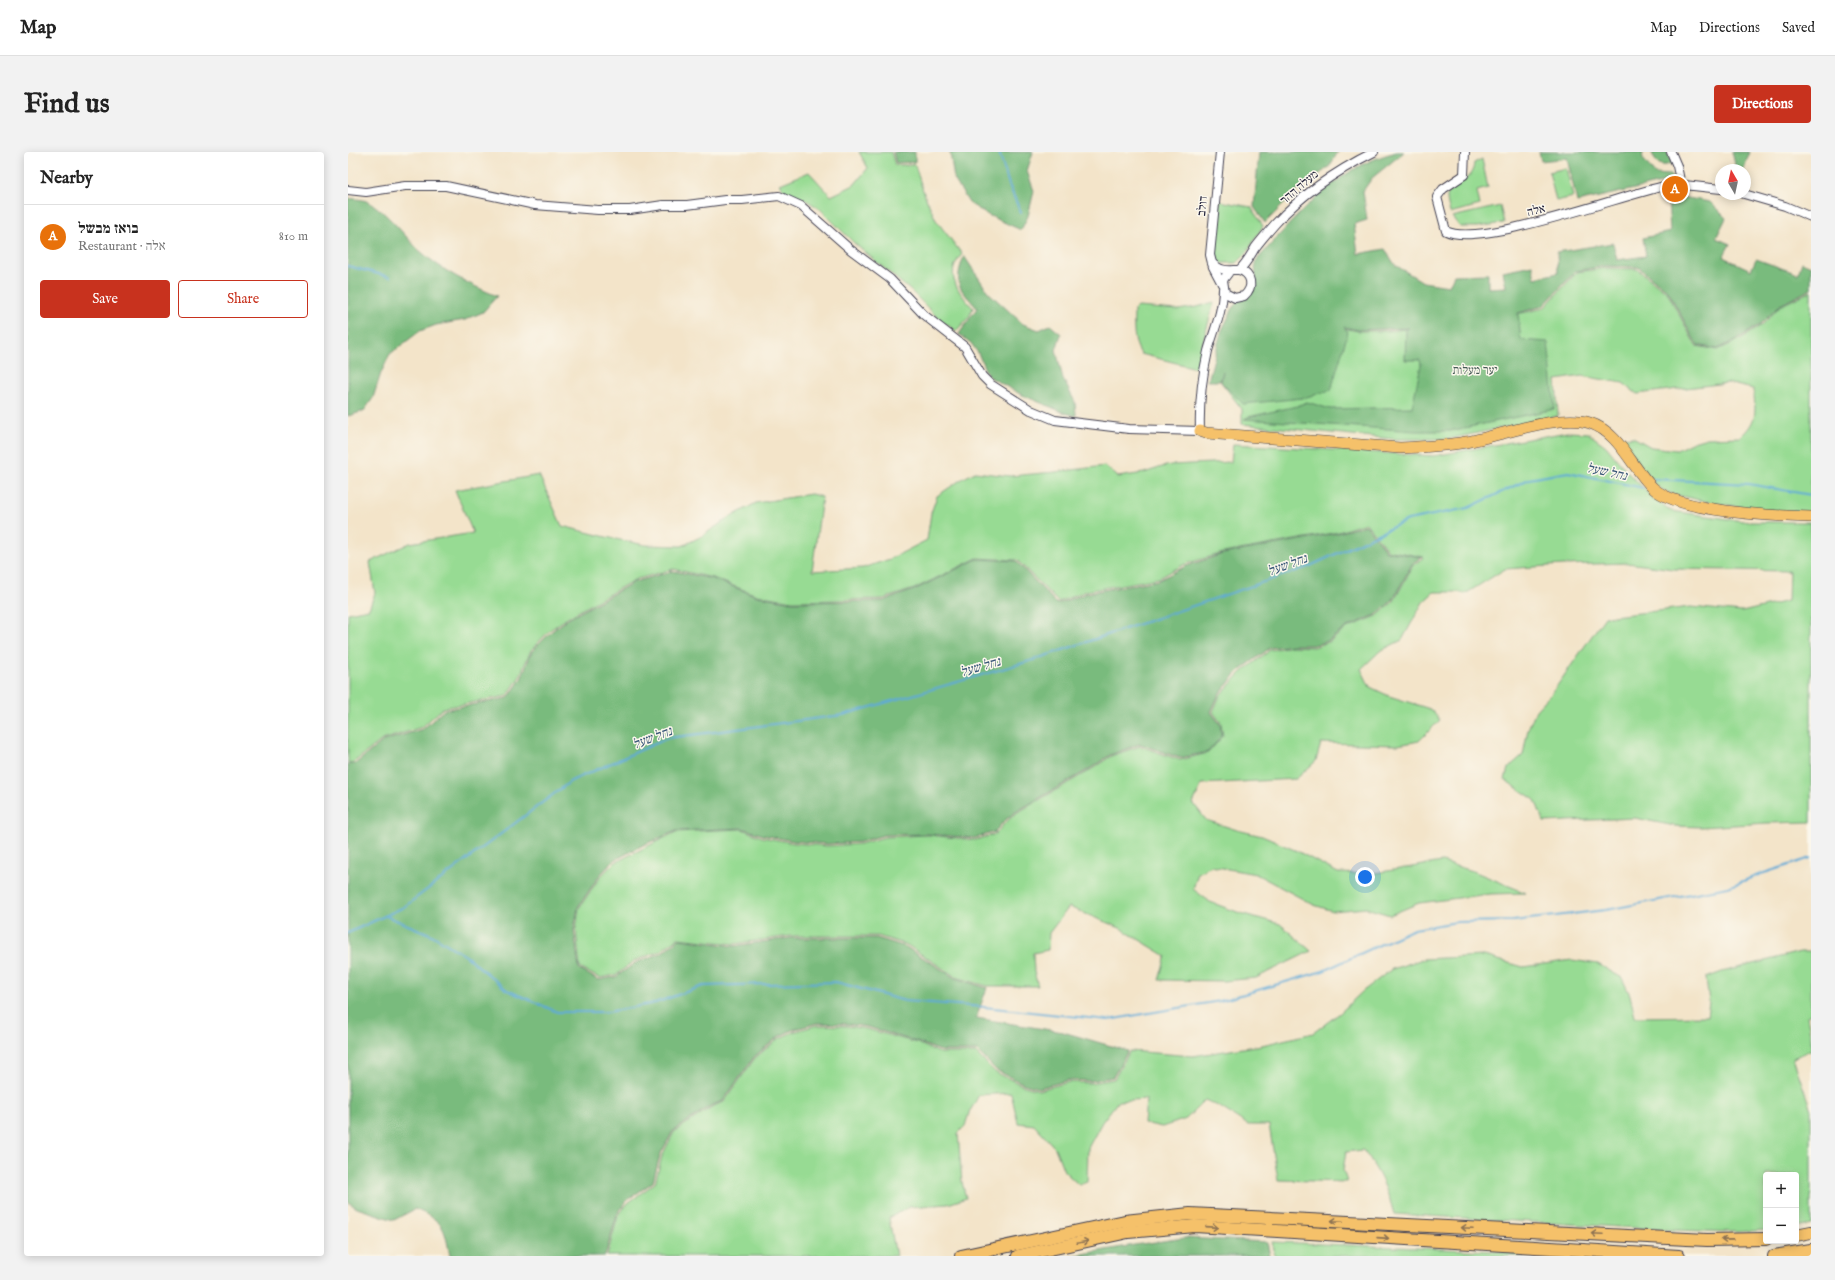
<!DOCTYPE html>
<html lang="en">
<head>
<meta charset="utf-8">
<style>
  body { margin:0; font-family:"IM FELL English","Frank Ruhl Libre",serif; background:#f2f2f2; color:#222 }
  .controls { position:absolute; right:12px; bottom:12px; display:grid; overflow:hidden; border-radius:4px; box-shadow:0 2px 10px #0003 }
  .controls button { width:36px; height:36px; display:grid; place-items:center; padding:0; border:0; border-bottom:1px solid #e0e0e0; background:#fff; color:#222; font:20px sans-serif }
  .compass { position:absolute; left:1367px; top:12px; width:36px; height:36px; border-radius:50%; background:#fff; box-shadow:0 2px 10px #0003; rotate:351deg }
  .you { position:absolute; left:1017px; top:725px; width:14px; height:14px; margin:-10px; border:3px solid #fff; border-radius:50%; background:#1a73e8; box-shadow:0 0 0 6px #1a73e833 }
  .badge { display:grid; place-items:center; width:26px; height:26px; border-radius:50%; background:#c8321e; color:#fff; font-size:13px; font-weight:700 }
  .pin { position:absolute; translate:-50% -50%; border:2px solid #fff; box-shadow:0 1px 4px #0006 }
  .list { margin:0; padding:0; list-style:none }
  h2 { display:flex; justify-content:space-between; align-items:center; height:52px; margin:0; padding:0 16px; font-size:17px }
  h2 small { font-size:13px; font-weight:400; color:#767676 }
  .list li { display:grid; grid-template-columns:26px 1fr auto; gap:12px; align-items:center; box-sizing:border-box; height:64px; padding:0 16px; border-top:1px solid #e0e0e0 }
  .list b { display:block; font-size:15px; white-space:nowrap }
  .list p { margin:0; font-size:13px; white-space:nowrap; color:#767676 }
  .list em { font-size:13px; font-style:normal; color:#767676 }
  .actions { display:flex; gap:8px; padding:12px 16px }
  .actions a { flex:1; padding:9px 0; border:1px solid #c8321e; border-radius:4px; text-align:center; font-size:14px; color:#c8321e }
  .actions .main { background:#c8321e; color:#fff }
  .map { position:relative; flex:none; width:1463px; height:1104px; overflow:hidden; border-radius:4px }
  header { display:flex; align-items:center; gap:24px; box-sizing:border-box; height:56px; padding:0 20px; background:#fff; border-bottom:1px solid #e0e0e0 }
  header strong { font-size:19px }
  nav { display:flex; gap:22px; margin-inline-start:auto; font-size:14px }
  .intro { display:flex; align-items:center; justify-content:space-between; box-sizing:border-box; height:96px; padding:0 24px }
  h1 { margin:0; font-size:28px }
  .button { padding:10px 18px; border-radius:4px; background:#c8321e; color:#fff; font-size:14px; font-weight:700 }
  main { display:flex; gap:24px; padding:0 24px }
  aside { flex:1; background:#fff; border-radius:4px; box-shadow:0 2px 10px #0003 }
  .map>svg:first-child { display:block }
</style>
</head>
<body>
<header>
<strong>Map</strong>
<nav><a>Map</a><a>Directions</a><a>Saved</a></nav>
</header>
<div class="intro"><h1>Find us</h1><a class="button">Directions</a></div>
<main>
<aside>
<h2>Nearby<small></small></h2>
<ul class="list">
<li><span class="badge" style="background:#e8710a">A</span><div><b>בואז מבשל</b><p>Restaurant · אלה</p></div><em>810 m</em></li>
</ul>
<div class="actions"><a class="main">Save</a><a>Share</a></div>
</aside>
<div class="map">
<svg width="1463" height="1104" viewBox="0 0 1463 1104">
  <rect width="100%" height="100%" fill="#fbf7ec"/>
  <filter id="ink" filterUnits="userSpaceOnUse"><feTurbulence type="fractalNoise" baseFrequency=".025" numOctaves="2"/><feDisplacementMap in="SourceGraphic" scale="8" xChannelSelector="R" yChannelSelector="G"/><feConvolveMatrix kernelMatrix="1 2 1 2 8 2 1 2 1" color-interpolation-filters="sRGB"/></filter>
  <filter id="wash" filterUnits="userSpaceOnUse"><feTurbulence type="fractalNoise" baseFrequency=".012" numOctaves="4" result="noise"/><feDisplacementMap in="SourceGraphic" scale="16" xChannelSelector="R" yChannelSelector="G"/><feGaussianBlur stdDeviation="0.9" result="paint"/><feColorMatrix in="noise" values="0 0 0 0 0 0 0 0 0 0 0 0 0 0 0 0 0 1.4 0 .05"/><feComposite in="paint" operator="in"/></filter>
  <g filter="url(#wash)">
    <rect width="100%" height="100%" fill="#f3e4c9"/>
    <g fill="#97db93" stroke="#5c7e67">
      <path d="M 511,0 L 543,0 L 547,13 L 567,13 L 576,42 L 588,68 L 614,102 C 611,106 607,111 606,116 C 602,131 616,146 625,156 L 621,165 L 608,179 L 591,167 L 562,138 L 506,91 L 472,57 L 458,48 L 438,42 L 432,32 L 461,20 L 483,44 L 506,33 L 520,16 Z"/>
      <path d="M 1134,7 L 1140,36 L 1129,39 L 1132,53 L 1102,61 C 1101,56 1099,50 1099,45 C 1101,32 1125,31 1126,11 Z"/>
      <path d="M 1218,16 L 1225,45 L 1208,49 L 1201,20 Z"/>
      <path d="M 872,49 L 903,55 L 915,74 L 898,102 L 889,111 L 872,111 C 861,94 869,68 872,49 Z"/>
      <path d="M 1152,54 L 1156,71 L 1129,75 L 1112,75 L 1104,65 Z"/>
      <path d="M 1258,116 L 1289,117 L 1319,140 L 1348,194 L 1370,198 L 1391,188 L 1415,172 L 1432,154 L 1463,139 L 1463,360 C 1425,360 1388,355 1351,348 C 1339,345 1323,343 1313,337 C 1297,326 1283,302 1274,286 L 1285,285 L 1303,295 L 1329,298 L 1345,290 L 1359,286 L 1392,285 C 1410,269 1408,259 1405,237 L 1379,231 L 1289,242 L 1275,231 L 1234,224 L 1208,228 L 1210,264 L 1101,287 L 1045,287 L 894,272 L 894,257 L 873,230 L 888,188 L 984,174 L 1010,179 L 1039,179 L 1126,170 L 1179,160 L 1196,156 L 1229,120 Z"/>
      <path d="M 866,150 L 848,216 L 793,202 C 784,188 786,174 786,158 L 789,155 L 830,158 L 849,155 Z"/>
      <path d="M 1219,280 L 1240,281 L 1258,294 L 1280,321 L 1307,347 L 1323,359 L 1402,370 L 1463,370 L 1463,670 L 1419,671 L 1353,675 L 1327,674 L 1287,666 L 1196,670 L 1187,648 L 1157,628 L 1160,616 L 1175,603 L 1180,577 L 1188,558 L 1204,541 L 1257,465 L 1343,455 L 1394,460 L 1440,449 L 1441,419 L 1326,417 L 1279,411 L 1215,413 L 1157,417 L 1117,442 L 1110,440 L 1086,440 L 1075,450 L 1054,488 L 1032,499 L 1013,517 L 1022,535 L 1041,544 L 1082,557 L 1092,568 L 1071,589 L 1050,593 L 973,591 L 968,609 L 948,627 L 854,632 L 845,651 L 858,668 L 889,678 L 914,684 L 949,699 L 990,721 L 1021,722 L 1094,710 L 1125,719 L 1178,741 L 1142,742 L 1071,751 L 1042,763 L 1018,756 L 985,759 L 966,753 L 908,722 L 863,714 L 850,721 L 845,737 L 862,750 L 892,761 L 932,772 L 963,799 L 908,826 L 876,829 L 811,828 L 818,804 L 772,776 L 721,755 L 701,781 L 700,798 L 685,801 L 686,820 L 690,834 L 639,834 L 608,825 L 559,793 L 530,784 L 442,784 L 386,792 L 330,786 L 312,799 L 286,809 L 268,823 L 251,826 L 232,816 L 228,778 L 231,756 L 252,725 L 266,711 L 328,680 L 394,677 L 414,685 L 446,691 L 479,694 L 512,692 L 537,685 L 580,683 L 627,688 L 648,682 L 655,673 L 667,662 L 744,617 L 763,604 L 792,594 L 832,608 L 860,601 L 875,584 L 873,571 L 865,560 L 872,543 L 893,521 L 922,498 L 944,494 L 966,495 L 981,490 L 999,476 L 1029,464 L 1046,449 L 1065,413 L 1076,405 L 1039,398 L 1018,371 L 990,380 L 875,401 L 837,412 L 811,426 L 739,439 L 710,450 L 669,408 L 629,406 L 566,437 L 535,447 L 445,449 L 409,443 L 365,426 L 325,417 L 286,428 L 219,466 L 202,478 L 183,498 L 171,526 L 159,544 L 95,556 L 74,575 L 34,588 L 6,610 L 0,611 L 0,461 L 21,457 L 27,441 L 22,410 L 62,391 L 125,381 L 107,338 L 191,323 L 214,374 L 258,385 L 297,393 L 334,394 L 354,384 L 379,367 L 408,351 L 463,342 L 474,345 L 464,419 L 515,416 L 542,407 L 579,388 L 583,361 L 589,344 L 614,327 L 627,320 L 662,324 L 707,320 L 757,314 L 770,325 L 796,321 L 814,315 L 823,313 L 883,310 L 885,292 L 1086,304 Z"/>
      <path d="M 1452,800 L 1463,800 L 1463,862 L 1459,864 L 1463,886 L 1463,898 L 1445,906 L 1463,958 L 1463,1072 L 1448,1075 L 1448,1023 L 1418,1023 L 1418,1078 L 1388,1080 L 1325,1078 L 1046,1062 C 1039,1036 1031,1019 1015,998 L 998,1000 L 995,1018 L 999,1030 L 930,1028 L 921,973 L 900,973 L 872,955 L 857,948 L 838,967 L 814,975 L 796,971 L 798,947 L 770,949 L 754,970 L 740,996 L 739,1030 L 731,1033 L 716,1019 L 707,996 L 686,973 L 670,971 L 663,941 L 631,943 L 621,961 L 617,974 L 610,981 L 614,1030 L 618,1046 L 600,1052 L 561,1055 L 541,1066 L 548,1104 L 259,1104 L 270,1064 L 280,1051 L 307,1031 L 314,1004 L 326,980 L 365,954 L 376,950 L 407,906 L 430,887 L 445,880 L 469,873 L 499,874 L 519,877 L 569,891 L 592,901 L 628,901 L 647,920 L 676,934 L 691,938 L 721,930 L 743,931 L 766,927 L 782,899 L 845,904 L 914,893 L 965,881 L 992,861 L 1015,839 L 1044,817 L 1075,807 L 1136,804 L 1175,815 L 1224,808 L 1250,812 L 1274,826 L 1282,843 L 1287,865 L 1359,864 L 1361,850 L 1358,826 L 1374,820 Z"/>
      <path d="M 924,1090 L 1264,1104 L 927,1104 Z"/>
    </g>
    <g fill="#79bb7d" stroke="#4e6e5c">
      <path d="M 545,0 L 567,0 L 567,10 L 548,11 Z"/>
      <path d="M 602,0 L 685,0 L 679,19 L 686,39 L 680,64 L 673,78 L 640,63 L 621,51 L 606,27 Z"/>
      <path d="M 911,0 L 990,0 L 981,15 L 952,36 L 917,71 L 906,55 Z"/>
      <path d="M 1049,0 L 1056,0 L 1024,26 L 1015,39 L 1019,68 L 1006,72 L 1010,102 L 1037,97 L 1047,113 L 1075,130 L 1101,134 L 1106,123 L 1140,122 L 1140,136 L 1158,135 L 1155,119 L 1184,113 L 1187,126 L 1210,121 L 1209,100 L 1265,91 L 1269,108 L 1298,104 L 1295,86 L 1322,80 L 1320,45 L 1334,45 L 1362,50 L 1378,66 L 1368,86 L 1382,92 L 1375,105 L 1403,118 L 1408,107 L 1450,122 L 1454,110 L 1463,114 L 1463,137 L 1432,153 L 1414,171 L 1390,187 L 1370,197 L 1349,193 L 1320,139 L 1290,115 L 1258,114 L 1228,119 L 1195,154 L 1170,161 L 1173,188 L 1200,190 L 1207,257 L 1102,279 L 1068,279 L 896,267 L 900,265 L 949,254 L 959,250 L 982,257 L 1064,255 L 1073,213 L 1072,208 L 1057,208 L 1058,177 L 1061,176 L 1010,178 L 996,175 L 1000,180 L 983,238 L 955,246 L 895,252 L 873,230 L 875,220 L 872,229 L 860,229 L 873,180 L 887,152 L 908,133 L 907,110 C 947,66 988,14 1049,0 Z"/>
      <path d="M 1191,0 L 1294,0 L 1295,7 L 1307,22 L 1322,23 L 1326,28 L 1229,50 L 1219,6 L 1193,9 Z"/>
      <path d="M 1304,0 L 1319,0 L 1324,11 C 1313,17 1306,10 1304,0 Z"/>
      <path d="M 1384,0 L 1402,0 L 1395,18 L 1384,18 L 1387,12 Z"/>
      <path d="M 0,46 C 5,47 11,47 15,48 C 33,52 58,86 72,99 C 95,119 120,132 149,144 L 135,160 L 117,168 L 88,173 L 72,179 L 42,202 L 33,221 L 25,246 L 16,259 L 0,264 Z"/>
      <path d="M 616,104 L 640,140 L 675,172 L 691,178 L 702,173 L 713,182 L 708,198 L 715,227 L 727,250 L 728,264 L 717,261 L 672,242 L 640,224 L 630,201 L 623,191 L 611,182 L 629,156 C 611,135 605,134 616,104 Z"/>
      <path d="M 1018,373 L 1038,399 L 1073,405 L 1064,412 L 1045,448 L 1028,463 L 999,475 L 980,489 L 966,493 L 944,493 L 922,496 L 891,519 L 871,542 L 863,560 L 872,572 L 874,584 L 860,600 L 832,606 L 792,592 L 762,603 L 743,616 L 666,661 L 654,671 L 647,680 L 627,686 L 580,682 L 536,683 L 512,690 L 479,692 L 446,689 L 415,683 L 394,676 L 328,679 L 295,693 L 265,709 L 251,724 L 230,755 L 226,778 L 231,817 L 250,828 L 268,825 L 287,811 L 313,801 L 331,787 L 386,794 L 442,786 L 529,786 L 558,795 L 607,826 L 639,836 L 628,866 L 715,880 L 780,899 L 765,925 L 743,929 L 721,928 L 691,936 L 676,932 L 648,918 L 629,899 L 593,899 L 569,890 L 520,875 L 499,872 L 469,871 L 444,878 L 430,885 L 406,905 L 375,949 L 364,953 L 325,979 L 312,1003 L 305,1030 L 278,1049 L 269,1063 L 257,1104 L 102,1104 C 96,1073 96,1070 67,1057 L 46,1068 L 9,1056 L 0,1050 L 0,612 L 7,612 L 35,589 L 75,577 L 96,558 L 160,546 L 173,527 L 184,499 L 204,479 L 220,467 L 286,430 L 325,419 L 365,427 L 409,444 L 444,450 L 535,449 L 566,438 L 629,407 L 668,409 L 709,452 L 739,441 L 811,428 L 838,414 L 875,402 L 990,381 Z"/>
      <path d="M 836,1086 L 919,1090 L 922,1104 L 723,1104 L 786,1093 Z"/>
    </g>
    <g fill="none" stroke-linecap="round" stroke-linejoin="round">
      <g stroke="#5eaad7" stroke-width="2">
        <path d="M 651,0 L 661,33 L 673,61"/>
        <path d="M 0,114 L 42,125"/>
        <path d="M 1305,327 L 1401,332 L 1463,343"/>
        <path d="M 38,764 L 84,783 L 118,804 L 159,838 L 209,860 L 260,860 L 307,851 L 355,834 L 488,830 L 557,849 L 636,855 L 760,868 L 872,849 L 975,819 L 1066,777 L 1109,770 L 1165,769 L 1258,758 L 1380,735 L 1413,722 L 1463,706"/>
        <path d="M 0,781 L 56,755 L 223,629 L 320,586 L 495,563 L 682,509 L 960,415 L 1060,368 L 1120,356 L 1181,327 L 1220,320 L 1295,336"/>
      </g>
    </g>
  </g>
  <g filter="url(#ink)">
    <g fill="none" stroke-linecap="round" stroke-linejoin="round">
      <defs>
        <g id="minor">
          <path d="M 872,0 L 862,103 L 865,115 L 874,132"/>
          <path d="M 1117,0 L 1116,23 L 1095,37 L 1089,45 L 1098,79 C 1132,96 1274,43 1317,34 L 1336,33 L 1373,37"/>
          <path d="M 1323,0 L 1329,14 L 1333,33"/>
          <path d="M 0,38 L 18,40 L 57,34 L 98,34 L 187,53 L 250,58 L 282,58 L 315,53 L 339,53 L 377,48 L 394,48 L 431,44 L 453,54 L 503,98 L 542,127 L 576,163 L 617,195 L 634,224 L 642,232 L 683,258 L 707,268 L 781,277 L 852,279 C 851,252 854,225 860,199 C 866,178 875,159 875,137"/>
          <path d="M 1396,42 L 1437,54 L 1463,65"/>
          <path d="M 864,111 C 875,120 878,118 891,118 C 904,122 906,135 896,144 L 887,146 L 877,141 L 875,128 L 881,120"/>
          <path d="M 891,118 C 898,112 902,104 907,96 C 913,88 920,80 927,72 C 955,41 990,18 1026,0"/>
        </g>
        <path id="major" d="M 852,279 L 858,281 L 1052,296 C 1074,295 1096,294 1118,290 C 1152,284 1210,261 1242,271 C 1271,280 1284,316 1305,336 C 1330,360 1427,364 1463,365"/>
        <g id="highway">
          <path d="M 1448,1083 L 1463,1080"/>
          <path d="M 613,1104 L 777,1069 L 842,1062 L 1359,1088 L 1418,1087"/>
          <path d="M 670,1104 L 780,1080 L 847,1074 L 1331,1104"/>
          <path d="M 1426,1104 L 1463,1098"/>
        </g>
      </defs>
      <use href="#minor" stroke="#413f50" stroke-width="10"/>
      <use href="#major" stroke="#413f50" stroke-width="12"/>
      <use href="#highway" stroke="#413f50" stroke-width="14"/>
      <use href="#minor" stroke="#fff" stroke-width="8"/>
      <use href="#major" stroke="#f5c16b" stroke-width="11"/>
      <use href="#highway" stroke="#f5c16b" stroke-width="12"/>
    </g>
    <defs><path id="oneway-shaft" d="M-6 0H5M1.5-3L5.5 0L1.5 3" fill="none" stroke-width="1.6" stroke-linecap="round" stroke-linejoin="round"/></defs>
    <g stroke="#8c7253">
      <use href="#oneway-shaft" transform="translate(989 1069) rotate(-177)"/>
      <use href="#oneway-shaft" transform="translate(864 1075) rotate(4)"/>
      <use href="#oneway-shaft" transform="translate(1119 1076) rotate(-177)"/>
      <use href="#oneway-shaft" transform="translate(1249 1082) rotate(-177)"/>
      <use href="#oneway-shaft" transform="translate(1035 1086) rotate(4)"/>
      <use href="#oneway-shaft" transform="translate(1379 1088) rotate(179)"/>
      <use href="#oneway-shaft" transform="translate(735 1090) rotate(-12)"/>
    </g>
  </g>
  <g text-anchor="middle" stroke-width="3" stroke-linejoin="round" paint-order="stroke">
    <g font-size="12" fill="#22223b" stroke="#fbf7ec">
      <text transform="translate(951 35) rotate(-40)" y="4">מעלה ההר</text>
      <text transform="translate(854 54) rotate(-84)" y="4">דולב</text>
      <text transform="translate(1188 58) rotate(-14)" y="4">אלה</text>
    </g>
    <g font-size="12" fill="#455a55" stroke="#fbf7ec">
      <text x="1127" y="222">יער מעלות</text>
    </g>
    <g font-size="13" font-style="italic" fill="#3a5879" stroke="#fbf7ec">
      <text transform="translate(1259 319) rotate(12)" y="5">נחל שעל</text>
      <text transform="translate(939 412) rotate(-20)" y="5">נחל שעל</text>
      <text transform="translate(632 514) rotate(-16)" y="5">נחל שעל</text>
      <text transform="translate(304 585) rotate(-21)" y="5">נחל שעל</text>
    </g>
  </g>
</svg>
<div class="controls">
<button>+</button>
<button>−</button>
</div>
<svg class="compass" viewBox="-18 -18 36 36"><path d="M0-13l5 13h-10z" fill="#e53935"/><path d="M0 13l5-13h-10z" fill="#767676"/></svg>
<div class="you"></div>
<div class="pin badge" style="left:1327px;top:37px;background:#e8710a">A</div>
</div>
</main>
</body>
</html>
